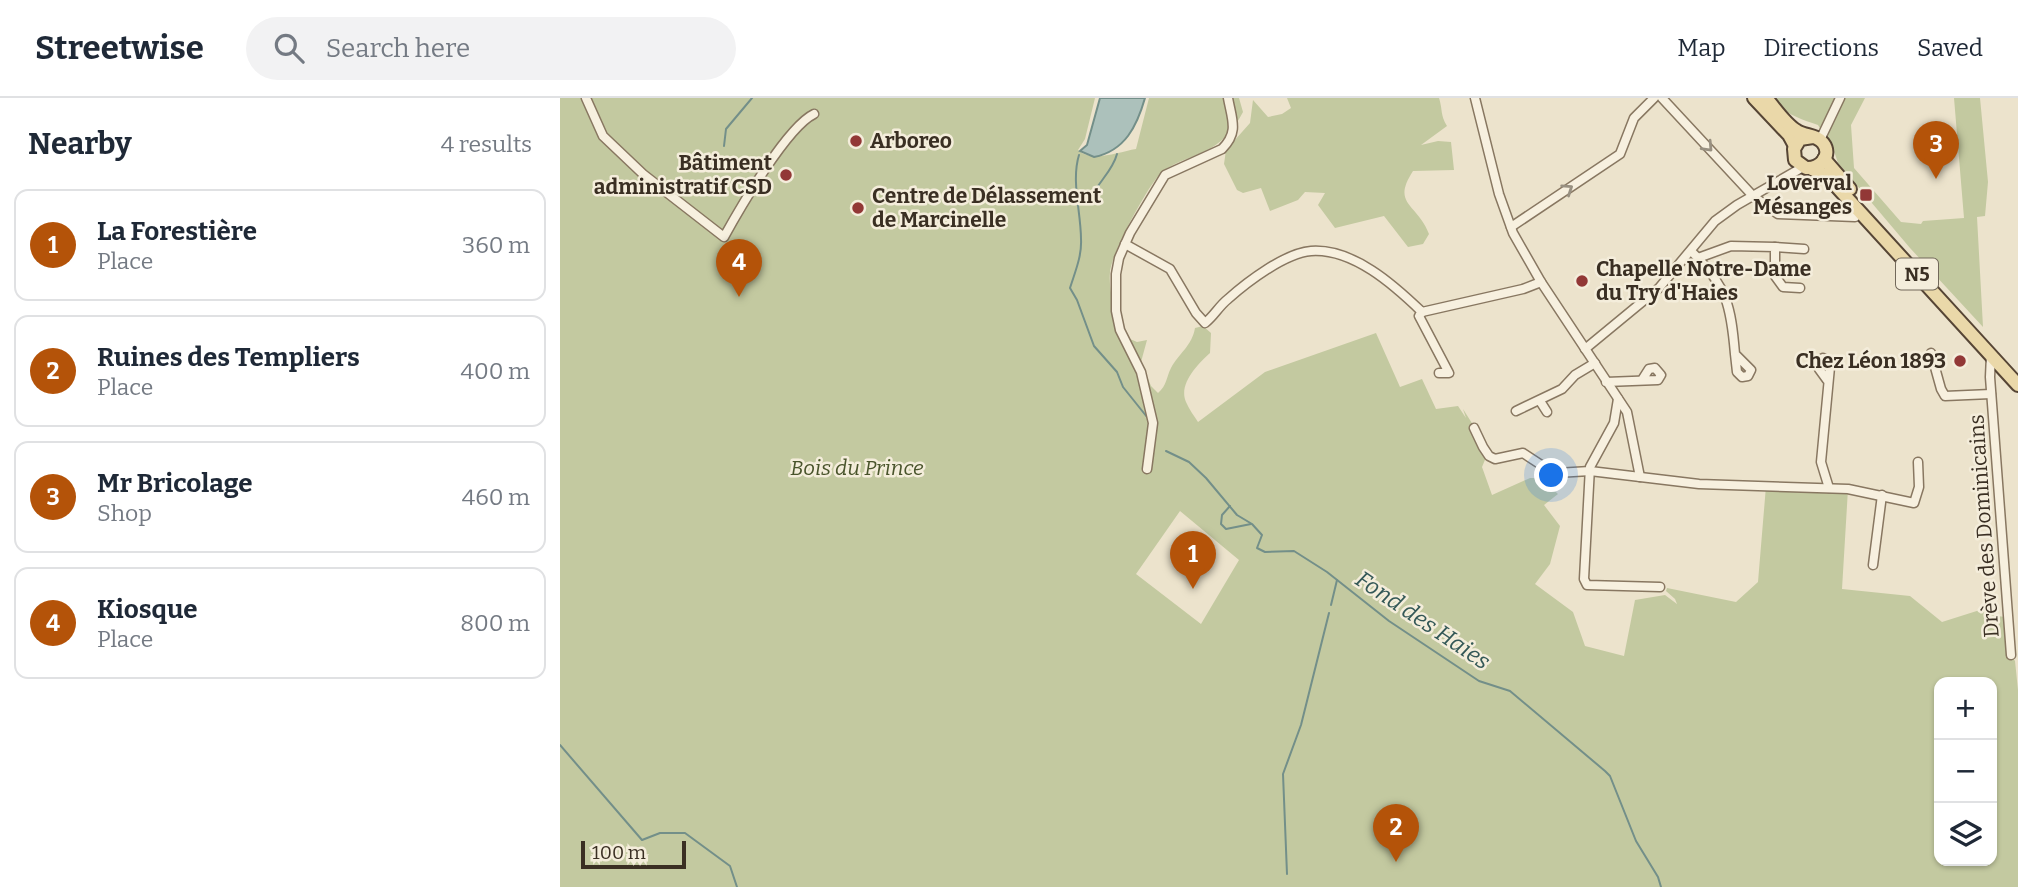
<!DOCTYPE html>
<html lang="en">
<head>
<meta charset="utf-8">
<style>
  body { margin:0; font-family:Bitter,serif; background:#f2f2f3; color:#1f2937 }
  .controls { position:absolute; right:21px; bottom:21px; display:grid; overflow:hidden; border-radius:14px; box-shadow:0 2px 5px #0004 }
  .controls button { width:63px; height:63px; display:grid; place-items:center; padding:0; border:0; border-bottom:2px solid #e0e1e3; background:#fff; color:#1f2937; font:35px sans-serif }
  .scale { position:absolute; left:21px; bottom:18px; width:105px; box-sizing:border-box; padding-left:7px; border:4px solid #3a2f23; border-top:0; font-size:19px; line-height:24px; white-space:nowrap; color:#3a2f23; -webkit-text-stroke:5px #f4eddb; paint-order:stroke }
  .you { position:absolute; left:992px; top:378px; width:24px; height:24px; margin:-18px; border:5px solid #fff; border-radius:50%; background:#1a73e8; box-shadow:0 0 0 10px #1a73e833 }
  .badge { display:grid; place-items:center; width:46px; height:46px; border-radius:50%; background:#b45309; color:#fff; font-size:23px; font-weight:700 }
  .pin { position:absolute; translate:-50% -58px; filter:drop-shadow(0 2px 4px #0008) }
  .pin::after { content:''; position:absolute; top:37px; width:24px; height:21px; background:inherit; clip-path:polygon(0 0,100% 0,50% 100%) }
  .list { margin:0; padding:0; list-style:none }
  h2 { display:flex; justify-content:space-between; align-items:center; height:91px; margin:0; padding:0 28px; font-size:30px }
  h2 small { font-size:23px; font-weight:400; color:#747a83 }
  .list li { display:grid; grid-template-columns:46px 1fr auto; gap:21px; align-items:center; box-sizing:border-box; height:112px; margin:0 14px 14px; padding:0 14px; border:2px solid #e0e1e3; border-radius:14px }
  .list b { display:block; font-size:26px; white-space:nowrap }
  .list p { margin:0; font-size:23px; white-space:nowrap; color:#747a83 }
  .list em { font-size:23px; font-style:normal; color:#747a83 }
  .icon { flex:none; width:38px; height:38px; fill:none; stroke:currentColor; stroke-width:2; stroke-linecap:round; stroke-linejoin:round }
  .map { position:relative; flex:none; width:1458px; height:789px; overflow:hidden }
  header { display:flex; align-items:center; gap:42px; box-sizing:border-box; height:98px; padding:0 35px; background:#fff; border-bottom:2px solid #e0e1e3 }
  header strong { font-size:33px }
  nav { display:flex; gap:38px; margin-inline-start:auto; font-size:24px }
  .search { width:490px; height:63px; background:#f2f2f3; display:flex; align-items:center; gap:18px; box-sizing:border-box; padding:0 24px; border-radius:38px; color:#747a83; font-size:26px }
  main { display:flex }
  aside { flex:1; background:#fff }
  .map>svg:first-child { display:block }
</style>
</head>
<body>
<header>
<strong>Streetwise</strong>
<div class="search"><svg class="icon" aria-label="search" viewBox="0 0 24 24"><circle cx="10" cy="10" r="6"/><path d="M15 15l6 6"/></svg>Search here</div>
<nav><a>Map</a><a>Directions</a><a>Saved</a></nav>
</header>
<main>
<aside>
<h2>Nearby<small>4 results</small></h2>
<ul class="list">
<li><span class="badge">1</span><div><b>La Forestière</b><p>Place</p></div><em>360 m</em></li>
<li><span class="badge">2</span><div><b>Ruines des Templiers</b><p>Place</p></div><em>400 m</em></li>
<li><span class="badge">3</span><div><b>Mr Bricolage</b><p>Shop</p></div><em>460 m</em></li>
<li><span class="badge">4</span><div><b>Kiosque</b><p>Place</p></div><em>800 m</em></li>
</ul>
</aside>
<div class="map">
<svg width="1458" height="789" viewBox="0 0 1458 789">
  <rect width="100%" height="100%" fill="#ece3cc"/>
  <g fill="#c3c9a0" fill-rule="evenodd">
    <path d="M 0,0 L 535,0 L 525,41 L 518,52 C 532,65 558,54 576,51 L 589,0 L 679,0 L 683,14 C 675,29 666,41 651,50 C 636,59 617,62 602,74 C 589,85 551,156 550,174 C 548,195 557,218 563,238 L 577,244 L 587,242 L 581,264 L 591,288 L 598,295 C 607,287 606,280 611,270 C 619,255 632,248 635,230 L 643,228 L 651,235 L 650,255 C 638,266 618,286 626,304 C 629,311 634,318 638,324 L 705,274 L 816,235 L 840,289 L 862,281 L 876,311 L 898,308 L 906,320 L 903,311 L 929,352 L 922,369 L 932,397 L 970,380 L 979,380 L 978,382 L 987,386 L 998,396 L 984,407 L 1000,428 L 990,466 L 975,486 L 1013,514 L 1025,548 L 1064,558 L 1075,502 L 1105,497 L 1117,506 L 1115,501 L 1106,493 L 1107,490 L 1176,504 L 1198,484 L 1206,388 L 1288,391 L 1282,491 L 1350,498 L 1382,524 L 1423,511 L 1430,517 L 1445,519 L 1448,553 L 1455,563 L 1458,592 L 1458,789 L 0,789 ZM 620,413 L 679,462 L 641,526 L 576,476 ZM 1379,584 L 1432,584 L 1432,763 L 1379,763 Z"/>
    <path d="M 727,0 L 879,0 C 883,13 880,16 887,28 L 861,47 L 878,43 L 891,44 L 894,72 L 853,73 C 831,107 857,105 869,136 L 863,146 L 848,149 L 824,118 L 775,130 L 758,107 L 765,95 L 745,94 L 738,102 L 710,113 L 701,90 L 683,95 L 677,92 L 664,66 L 666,52 L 690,25 L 693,2 L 708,19 L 722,16 L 731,10 Z"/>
    <path d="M 1210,0 L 1305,0 L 1291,27 L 1294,70 L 1341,124 L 1361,126 L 1363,123 L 1404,120 L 1394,0 L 1420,0 L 1428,84 L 1425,118 L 1417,119 L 1423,229 L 1350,150 L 1278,65 L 1274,53 L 1258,27 C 1239,21 1224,15 1210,0 Z"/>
  </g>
  <path fill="#acc1bb" stroke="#738f89" stroke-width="2" d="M 540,0 L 585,0 C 577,28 565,53 534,59 L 520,53 L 527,47 Z"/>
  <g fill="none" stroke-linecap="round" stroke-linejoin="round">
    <g stroke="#738f89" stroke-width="2">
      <path d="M 164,48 L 166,31 L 192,0"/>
      <path d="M 519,57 C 511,83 521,114 521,141 C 522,158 515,174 510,190 L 517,202 L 534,248 L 557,274 L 563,289 L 587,319"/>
      <path d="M 530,103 C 536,85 552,75 557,56"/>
      <path d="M 606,353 L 629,364 L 646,380 L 677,417 L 692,426 L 702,437 L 697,450 L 705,454 L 734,453 L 767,474 L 829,523 L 919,583 L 950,593 L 1045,673 L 1050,678 L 1076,743 L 1098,779 L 1101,789"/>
      <path d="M 670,408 L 662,417 L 661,426 L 666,431 L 691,426"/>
      <path d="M 771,507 L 777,482"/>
      <path d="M 0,647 L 82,742 L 100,735 L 125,735 L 170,768 L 177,789"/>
      <path d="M 727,776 L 723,676 L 741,627 L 769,515"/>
    </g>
    <defs>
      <g id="street">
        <path d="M 26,0 L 43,38 L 83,76 L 164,139 C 180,110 227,29 254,16"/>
        <path d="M 915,0 L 939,96 L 953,135 L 981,184 L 1067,314 L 1080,379"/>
        <path d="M 1102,0 L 1193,98 L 1218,116 L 1295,119"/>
        <path d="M 1260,42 L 1280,0"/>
        <path d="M 951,129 L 1060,56 L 1074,20 L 1094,0"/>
        <path d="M 565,146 L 610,171 L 636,215 L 645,225 C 654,218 659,208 668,201 C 687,184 725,155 751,153 C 793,150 834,187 862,214 L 963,191 L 981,184"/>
        <path d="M 1215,149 L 1244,151"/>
        <path d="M 1132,154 C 1167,188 1171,208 1175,256 L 1191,272 L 1188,278 L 1182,279 L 1177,274 L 1175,256"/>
        <path d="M 1138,160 L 1171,148 L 1215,149 L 1215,178 L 1223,189 L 1240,190"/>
        <path d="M 862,214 L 859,218 L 889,275 L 879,275"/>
        <path d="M 1025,251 L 1099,190 L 1155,123 L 1177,107 L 1243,69"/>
        <path d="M 1371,255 L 1381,291 L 1385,298 L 1431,296"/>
        <path d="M 1431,257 L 1430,279 L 1451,557"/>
        <path d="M 1267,282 L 1259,271 L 1257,265 L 1263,260 L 1268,263 L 1270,269 L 1261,364 L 1269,390"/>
        <path d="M 1046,284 L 1098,282 L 1101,277 L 1095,270 L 1089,271 L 1082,282"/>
        <path d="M 1058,301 L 1054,325 L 1030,369 L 1024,481 L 1027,487 L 1100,489"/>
        <path d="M 980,303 L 987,314"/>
        <path d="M 956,313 L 1002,291 L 1015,277 L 1035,265"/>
        <path d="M 914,330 L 923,349 L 929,358 L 935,361 L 963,355 L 992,374"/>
        <path d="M 587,371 L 593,325 L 581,274 L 560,232 L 556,213 L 556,176 L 559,160 L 570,135 L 605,77 L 662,51 C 679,34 672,22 668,0"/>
        <path d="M 980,376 L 1030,373 L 1139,386 L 1288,391 L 1354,405 L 1359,389 L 1358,364"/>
        <path d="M 1313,467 L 1322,397"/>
      </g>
      <g id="primary">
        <path d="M 1194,0 L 1229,37 L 1235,48"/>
        <path d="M 1206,0 C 1215,10 1225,26 1237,33 C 1245,38 1257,37 1263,45 C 1273,58 1259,71 1246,70 L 1235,62 L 1234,51 L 1240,41 L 1253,39"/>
        <path d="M 1264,61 L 1290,91"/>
        <path d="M 1252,71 L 1267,78 L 1458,287"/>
      </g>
    </defs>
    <use href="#street" stroke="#887761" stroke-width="11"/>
    <use href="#primary" stroke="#564535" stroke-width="16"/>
    <use href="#street" stroke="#f7f0df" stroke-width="8"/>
    <use href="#primary" stroke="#ead8a9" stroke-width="12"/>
  </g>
  <defs><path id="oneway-chevron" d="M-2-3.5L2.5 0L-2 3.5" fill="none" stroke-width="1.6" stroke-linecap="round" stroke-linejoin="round" transform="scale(1.75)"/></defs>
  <g stroke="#989081">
    <use href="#oneway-chevron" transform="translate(1148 49) rotate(47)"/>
    <use href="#oneway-chevron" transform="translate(1008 91) rotate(-34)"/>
  </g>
  <g fill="#923836" stroke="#f4eddb" stroke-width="2.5">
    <circle cx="296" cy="43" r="7"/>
    <circle cx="226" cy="77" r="7"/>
    <rect x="1299" y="90" width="14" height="14" rx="3.5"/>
    <circle cx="298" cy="110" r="7"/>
    <circle cx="1022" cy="183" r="7"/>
    <circle cx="1400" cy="263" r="7"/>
  </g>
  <g text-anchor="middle" stroke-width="5" stroke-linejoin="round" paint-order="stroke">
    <rect fill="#f4eddb" stroke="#72685a" stroke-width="2" x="1336" y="160.5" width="42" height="31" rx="5"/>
    <g font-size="19" font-weight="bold" fill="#3a2f23">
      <text x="1357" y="183">N5</text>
    </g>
    <g font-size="21" font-weight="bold" fill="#3a2f23" stroke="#f4eddb" text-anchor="start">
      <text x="310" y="50">Arboreo</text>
      <text x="212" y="72" text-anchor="end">Bâtiment<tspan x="212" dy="24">administratif CSD</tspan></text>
      <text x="1292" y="92" text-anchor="end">Loverval<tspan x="1292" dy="24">Mésanges</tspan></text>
      <text x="312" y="105">Centre de Délassement<tspan x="312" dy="24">de Marcinelle</tspan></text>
      <text x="1036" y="178">Chapelle Notre-Dame<tspan x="1036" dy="24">du Try d'Haies</tspan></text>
      <text x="1386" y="270" text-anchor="end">Chez Léon 1893</text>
    </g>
    <g font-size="21" font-style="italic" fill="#49542b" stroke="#f4eddb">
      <text x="297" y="377">Bois du Prince</text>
    </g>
    <g font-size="21" fill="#3a2f23" stroke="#f4eddb">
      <text transform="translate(1424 428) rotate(-94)" y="7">Drève des Dominicains</text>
    </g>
    <g font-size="23" font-style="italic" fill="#345857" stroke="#f4eddb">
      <text transform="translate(863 522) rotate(34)" y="8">Fond des Haies</text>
    </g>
  </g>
</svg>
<div class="controls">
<button>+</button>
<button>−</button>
<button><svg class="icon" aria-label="layers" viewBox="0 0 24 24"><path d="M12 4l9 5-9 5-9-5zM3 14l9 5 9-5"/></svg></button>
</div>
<div class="scale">100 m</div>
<div class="you"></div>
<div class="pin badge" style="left:633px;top:491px">1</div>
<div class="pin badge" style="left:836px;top:764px">2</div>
<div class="pin badge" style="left:1376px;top:81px">3</div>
<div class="pin badge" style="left:179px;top:199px">4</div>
</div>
</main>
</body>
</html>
